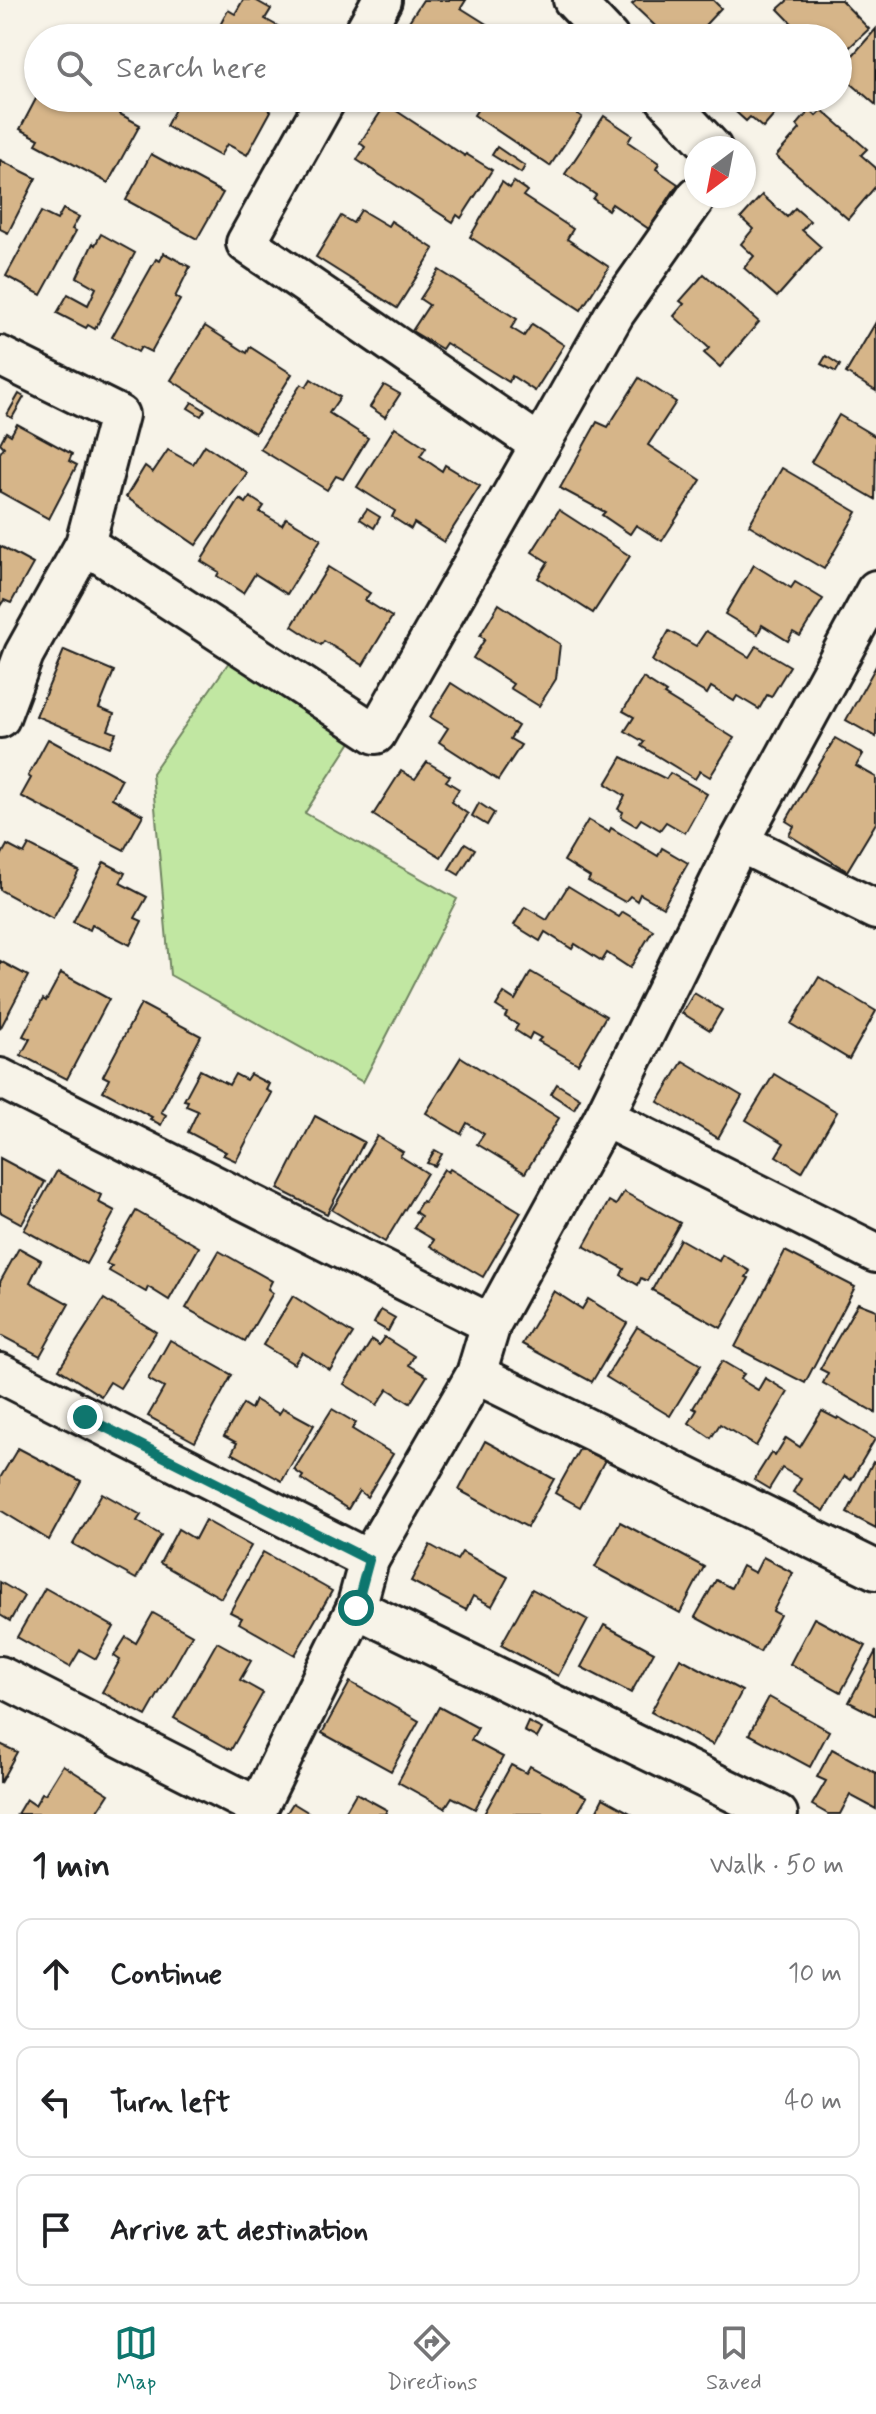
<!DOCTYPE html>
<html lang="en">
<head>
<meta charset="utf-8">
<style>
  body { margin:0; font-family:Mynerve,sans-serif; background:#f2f2f2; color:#202124 }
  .compass { position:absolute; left:684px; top:136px; width:72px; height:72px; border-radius:50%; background:#fff; box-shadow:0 2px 6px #0004; rotate:212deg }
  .stop { position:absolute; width:24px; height:24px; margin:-18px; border:6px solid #0f766e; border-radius:50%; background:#fff }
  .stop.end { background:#0f766e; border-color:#fff; box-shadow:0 2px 8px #0008 }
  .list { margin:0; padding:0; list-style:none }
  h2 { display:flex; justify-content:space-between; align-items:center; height:104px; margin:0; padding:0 32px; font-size:34px }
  h2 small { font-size:26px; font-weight:400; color:#757577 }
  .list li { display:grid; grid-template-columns:52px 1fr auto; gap:24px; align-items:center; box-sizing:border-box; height:112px; margin:0 16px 16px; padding:0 16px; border:2px solid #e0e0e0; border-radius:16px }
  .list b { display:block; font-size:30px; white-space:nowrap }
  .list em { font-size:26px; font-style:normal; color:#757577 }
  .icon { flex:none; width:44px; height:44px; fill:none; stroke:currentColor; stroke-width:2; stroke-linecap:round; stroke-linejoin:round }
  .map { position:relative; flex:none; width:876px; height:1814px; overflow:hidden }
  .search { position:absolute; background:#fff; box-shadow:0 2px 6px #0004; left:24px; right:24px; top:24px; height:88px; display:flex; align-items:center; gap:20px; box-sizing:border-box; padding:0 28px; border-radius:44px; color:#757577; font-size:30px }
  .sheet { height:488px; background:#fff }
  nav { display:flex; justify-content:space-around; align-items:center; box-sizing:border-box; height:112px; border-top:2px solid #e0e0e0; background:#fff; font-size:22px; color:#757577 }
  nav a { display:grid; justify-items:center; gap:4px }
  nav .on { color:#0f766e }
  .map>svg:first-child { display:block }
</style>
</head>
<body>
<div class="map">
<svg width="876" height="1814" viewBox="0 0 876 1814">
  <rect width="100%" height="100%" fill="#f7f3e8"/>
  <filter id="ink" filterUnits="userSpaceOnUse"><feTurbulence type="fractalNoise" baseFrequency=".0125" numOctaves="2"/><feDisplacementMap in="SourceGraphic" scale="16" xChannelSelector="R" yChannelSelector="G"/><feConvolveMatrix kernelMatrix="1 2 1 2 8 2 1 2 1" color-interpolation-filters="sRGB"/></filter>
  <g filter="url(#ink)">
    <path fill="#c1e7a2" stroke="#6e825f" stroke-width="2" d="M 229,662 L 351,742 L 305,813 L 457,899 L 363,1082 L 170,975 L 152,773 Z"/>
    <g fill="#d6b589" stroke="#1c1c1c" stroke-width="2">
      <path d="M 243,0 L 255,0 L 271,9 L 265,19 L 299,38 L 227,38 L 229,35 L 218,29 L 228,10 L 235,14 Z"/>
      <path d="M 423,0 L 466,0 L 461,8 L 496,30 L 491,38 L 398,38 Z"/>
      <path d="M 637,0 L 713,0 L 721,8 L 693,38 L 668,38 L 632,4 Z"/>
      <path d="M 788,0 L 841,0 L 869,29 L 838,58 L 838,38 L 806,38 L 778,9 Z"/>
      <path d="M 748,25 L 762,37 L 763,38 L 736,38 Z"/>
      <path d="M 876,29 L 876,105 L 838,72 Z"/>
      <path d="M 38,95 L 38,98 L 81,98 L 87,101 L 89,98 L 105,98 L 123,108 L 120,114 L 140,125 L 108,183 L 36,144 L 39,139 L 20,129 Z"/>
      <path d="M 181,98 L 249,98 L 271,111 L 247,155 L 227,144 L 220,156 L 166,126 Z"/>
      <path d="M 485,98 L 553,98 L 582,117 L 550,166 L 474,115 Z"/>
      <path d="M 729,98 L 789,98 L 763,128 L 750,117 L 746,121 L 726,103 Z"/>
      <path d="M 386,104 L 465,156 L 466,154 L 492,170 L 461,218 L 457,215 L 453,222 L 357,160 L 365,147 L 360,143 Z"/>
      <path d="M 810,110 L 816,116 L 822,110 L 867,149 L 861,155 L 876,168 L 876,186 L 848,219 L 776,156 L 800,129 L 797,125 Z"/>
      <path d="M 604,116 L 632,135 L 628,142 L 659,163 L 656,169 L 678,184 L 649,229 L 612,204 L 608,210 L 593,199 L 596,195 L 565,174 Z"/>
      <path d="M 497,147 L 525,166 L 521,173 L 492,155 Z"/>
      <path d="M 151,154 L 223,193 L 197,239 L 126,200 Z"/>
      <path d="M 0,160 L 36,178 L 8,233 L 0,229 Z"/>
      <path d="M 502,182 L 510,188 L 514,182 L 527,191 L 523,196 L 573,229 L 567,239 L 609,267 L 581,310 L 470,237 Z"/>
      <path d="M 762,195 L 787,217 L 795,208 L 810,221 L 802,230 L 821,247 L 777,297 L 744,268 L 754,256 L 741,244 L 753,229 L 741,218 Z"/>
      <path d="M 63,209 L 79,217 L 72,229 L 76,231 L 41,295 L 6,276 L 41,212 L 57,220 Z"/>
      <path d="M 361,210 L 388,226 L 391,221 L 434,249 L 397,308 L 316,257 L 341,216 L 353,223 Z"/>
      <path d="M 101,234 L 135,253 L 95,329 L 88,325 L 86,328 L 57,313 L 68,294 L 88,305 L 96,288 L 77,277 L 93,243 L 95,245 Z"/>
      <path d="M 164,253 L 190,267 L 175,297 L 180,300 L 151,352 L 141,347 L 138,352 L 112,337 L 156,259 L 160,261 Z"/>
      <path d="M 439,270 L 517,319 L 511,328 L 524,336 L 532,324 L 564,345 L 535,391 L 512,376 L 509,382 L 446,343 L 442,349 L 412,331 L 429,305 L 420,299 Z"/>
      <path d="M 704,274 L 759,322 L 720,367 L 704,353 L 709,348 L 674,316 L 684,304 L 680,301 Z"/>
      <path d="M 876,322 L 876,391 L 846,373 Z"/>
      <path d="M 205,326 L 247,353 L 250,347 L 292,374 L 255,433 L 171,380 Z"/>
      <path d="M 826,356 L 840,365 L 836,372 L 821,364 Z"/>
      <path d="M 639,378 L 676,402 L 648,445 L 701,480 L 662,541 L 636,525 L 630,534 L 602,515 L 605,512 L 560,488 L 597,422 L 608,427 Z"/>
      <path d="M 311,379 L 340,397 L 329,413 L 368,438 L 343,479 L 336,476 L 327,490 L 260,449 L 301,384 L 306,387 Z"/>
      <path d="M 384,385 L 400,394 L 385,417 L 370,407 Z"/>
      <path d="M 19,394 L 24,397 L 12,418 L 7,415 Z"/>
      <path d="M 192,402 L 205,410 L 201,416 L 188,408 Z"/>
      <path d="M 839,415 L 876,437 L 875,499 L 811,462 Z"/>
      <path d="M 17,424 L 72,454 L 69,461 L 77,465 L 49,519 L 0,492 L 0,453 L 4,447 L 0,443 L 6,432 L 11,435 Z"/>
      <path d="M 395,427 L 426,447 L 420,456 L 442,471 L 445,465 L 480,486 L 444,542 L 414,523 L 411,529 L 392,517 L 395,511 L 357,487 Z"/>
      <path d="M 205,445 L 247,473 L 196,545 L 126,497 L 145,466 L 153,472 L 168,450 L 193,464 Z"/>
      <path d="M 782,468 L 857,512 L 824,569 L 749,525 Z"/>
      <path d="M 250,497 L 264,506 L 260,512 L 282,525 L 286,518 L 321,539 L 287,594 L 255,574 L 243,593 L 217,576 L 219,572 L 201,561 L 240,499 L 246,503 Z"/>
      <path d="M 367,509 L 380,517 L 374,528 L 360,519 Z"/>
      <path d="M 559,510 L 630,556 L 593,613 L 538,578 L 548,562 L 532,552 Z"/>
      <path d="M 0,546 L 33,564 L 11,603 L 4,600 L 0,606 Z"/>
      <path d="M 754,565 L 791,588 L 795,582 L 823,599 L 800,636 L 793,632 L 788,641 L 762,625 L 758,634 L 725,614 Z"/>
      <path d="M 328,567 L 370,593 L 365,600 L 392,617 L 363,665 L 324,641 L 321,645 L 292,626 Z"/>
      <path d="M 499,604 L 560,644 L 556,679 L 539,706 L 510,688 L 513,684 L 473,658 L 485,639 L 480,636 Z"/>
      <path d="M 669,631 L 696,646 L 706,631 L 749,657 L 756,646 L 790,666 L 771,697 L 767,695 L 759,709 L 737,696 L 734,701 L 711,687 L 707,694 L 652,661 Z"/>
      <path d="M 64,650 L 114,671 L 99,708 L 114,714 L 108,730 L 116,733 L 110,747 L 36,716 Z"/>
      <path d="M 876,666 L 876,737 L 846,720 Z"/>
      <path d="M 643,678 L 666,693 L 664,695 L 734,738 L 710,777 L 700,771 L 695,779 L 641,746 L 644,742 L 625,731 L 634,717 L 623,711 Z"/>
      <path d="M 451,683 L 518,726 L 510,739 L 521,745 L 498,780 L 439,742 L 448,728 L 430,717 Z"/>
      <path d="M 835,738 L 863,754 L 856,766 L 876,777 L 876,823 L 847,871 L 789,835 L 794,826 L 786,821 Z"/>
      <path d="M 48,739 L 122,779 L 112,798 L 143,815 L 124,850 L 21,796 L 31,778 L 28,776 Z"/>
      <path d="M 622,757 L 666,779 L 670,773 L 707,794 L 685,833 L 666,822 L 660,830 L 641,819 L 636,826 L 621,817 L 623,812 L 618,809 L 625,796 L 606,784 Z"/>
      <path d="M 427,762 L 450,776 L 446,781 L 459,789 L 451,802 L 468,814 L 441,857 L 373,815 L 401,771 L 415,779 Z"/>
      <path d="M 479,803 L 494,813 L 487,825 L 472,816 Z"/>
      <path d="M 588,820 L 609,832 L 611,828 L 658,856 L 662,848 L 688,863 L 663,907 L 640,894 L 637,901 L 630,896 L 625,902 L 588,881 L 590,877 L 564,861 Z"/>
      <path d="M 465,843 L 475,849 L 459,875 L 449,869 Z"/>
      <path d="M 7,845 L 24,854 L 29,845 L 79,871 L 53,919 L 0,890 L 0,858 Z"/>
      <path d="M 104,862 L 125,873 L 120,883 L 147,897 L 135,918 L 142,921 L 130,945 L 92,925 L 90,930 L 73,922 Z"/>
      <path d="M 568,886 L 619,917 L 623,912 L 653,930 L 630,968 L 607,953 L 602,961 L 575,944 L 572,949 L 545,932 L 540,941 L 514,925 L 525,907 L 547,920 Z"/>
      <path d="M 0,961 L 28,976 L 0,1029 Z"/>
      <path d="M 531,972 L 606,1016 L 578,1064 L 538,1041 L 541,1038 L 532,1033 L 529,1039 L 515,1030 L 518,1025 L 505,1017 L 507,1013 L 496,1006 L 504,993 L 515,1000 Z"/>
      <path d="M 61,973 L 109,999 L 67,1079 L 21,1055 L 30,1039 L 23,1036 L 43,999 L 46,1001 Z"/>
      <path d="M 819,977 L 876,1011 L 849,1059 L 791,1024 Z"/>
      <path d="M 694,993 L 722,1010 L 710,1030 L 682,1013 Z"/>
      <path d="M 141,1004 L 201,1036 L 161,1112 L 166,1115 L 161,1125 L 150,1119 L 152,1117 L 103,1091 L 109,1079 L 103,1076 Z"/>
      <path d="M 461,1057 L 559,1118 L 525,1173 L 477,1144 L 484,1134 L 467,1123 L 461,1134 L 426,1113 Z"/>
      <path d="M 683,1061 L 742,1096 L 718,1138 L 658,1102 Z"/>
      <path d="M 200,1070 L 229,1085 L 235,1074 L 246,1080 L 250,1074 L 269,1084 L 266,1090 L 272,1093 L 236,1161 L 223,1155 L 226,1152 L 188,1132 L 198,1111 L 186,1106 L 188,1101 L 184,1100 Z"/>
      <path d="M 774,1074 L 837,1112 L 802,1172 L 776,1156 L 784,1143 L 746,1120 Z"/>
      <path d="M 557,1084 L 580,1098 L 574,1109 L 551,1094 Z"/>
      <path d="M 315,1116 L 364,1142 L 327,1214 L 278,1189 Z"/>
      <path d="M 377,1136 L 403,1152 L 400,1156 L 427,1173 L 385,1242 L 332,1210 Z"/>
      <path d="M 435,1150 L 442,1154 L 435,1166 L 427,1163 Z"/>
      <path d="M 0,1158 L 45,1182 L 22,1224 L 0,1212 Z"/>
      <path d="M 444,1169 L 448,1172 L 450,1169 L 521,1212 L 483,1277 L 430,1246 L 434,1240 L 414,1228 L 421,1216 L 415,1212 L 422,1201 L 424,1202 Z"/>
      <path d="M 57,1171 L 101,1195 L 98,1202 L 115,1211 L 86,1264 L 24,1230 Z"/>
      <path d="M 624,1192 L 680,1223 L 647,1281 L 641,1278 L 638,1285 L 621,1275 L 624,1269 L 584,1246 L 609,1201 L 616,1205 Z"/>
      <path d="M 136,1211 L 199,1247 L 169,1300 L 148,1287 L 146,1292 L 109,1271 L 112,1266 L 106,1264 Z"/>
      <path d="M 680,1239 L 719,1261 L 722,1255 L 750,1271 L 746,1277 L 749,1278 L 721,1328 L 652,1290 Z"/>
      <path d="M 19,1248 L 41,1260 L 30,1282 L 69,1304 L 40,1356 L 0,1335 L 0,1282 Z"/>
      <path d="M 219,1251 L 272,1281 L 268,1289 L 273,1293 L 245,1341 L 186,1308 Z"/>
      <path d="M 785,1251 L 855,1287 L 805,1383 L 735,1347 Z"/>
      <path d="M 554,1291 L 582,1309 L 588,1299 L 627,1323 L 592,1382 L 522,1344 Z"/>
      <path d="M 293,1296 L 353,1334 L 330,1370 L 302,1352 L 294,1364 L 263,1345 Z"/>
      <path d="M 104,1299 L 156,1332 L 120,1388 L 110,1382 L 101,1396 L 59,1369 Z"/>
      <path d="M 858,1303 L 876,1310 L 876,1413 L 823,1383 L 828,1373 L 820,1369 Z"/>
      <path d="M 381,1310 L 395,1318 L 388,1331 L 374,1323 Z"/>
      <path d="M 637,1327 L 701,1365 L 670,1416 L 606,1377 Z"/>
      <path d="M 384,1337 L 414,1356 L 409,1365 L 427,1376 L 410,1403 L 388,1389 L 377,1405 L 344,1384 L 372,1340 L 379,1345 Z"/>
      <path d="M 170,1340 L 232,1375 L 195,1442 L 148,1416 L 164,1388 L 148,1379 Z"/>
      <path d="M 722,1361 L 744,1374 L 740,1379 L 758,1390 L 765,1378 L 788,1392 L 756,1446 L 720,1424 L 711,1438 L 689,1423 L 697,1410 L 693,1408 Z"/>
      <path d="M 255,1400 L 279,1414 L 283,1408 L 314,1425 L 282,1481 L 232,1453 L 237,1443 L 224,1436 L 243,1404 L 251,1409 Z"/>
      <path d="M 332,1409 L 356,1423 L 352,1429 L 393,1454 L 367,1497 L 359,1491 L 348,1509 L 301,1479 L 303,1476 L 294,1470 Z"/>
      <path d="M 822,1411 L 837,1419 L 838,1417 L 875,1439 L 851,1480 L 845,1476 L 824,1511 L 793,1492 L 801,1479 L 782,1468 L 769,1489 L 754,1480 L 771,1453 L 775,1456 L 786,1438 L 800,1447 Z"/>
      <path d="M 485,1441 L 554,1479 L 527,1527 L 459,1490 Z"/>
      <path d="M 18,1448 L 81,1481 L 49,1540 L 0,1510 L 0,1478 Z"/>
      <path d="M 580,1448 L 605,1460 L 580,1507 L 555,1493 Z"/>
      <path d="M 873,1462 L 876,1464 L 876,1528 L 847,1513 Z"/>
      <path d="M 102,1493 L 141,1515 L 137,1521 L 161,1535 L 136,1579 L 73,1544 Z"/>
      <path d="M 205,1520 L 251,1546 L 221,1598 L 160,1563 L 178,1529 L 195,1539 Z"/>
      <path d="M 620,1522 L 704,1567 L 680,1613 L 595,1567 Z"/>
      <path d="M 430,1545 L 457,1560 L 462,1552 L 508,1577 L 492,1606 L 473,1596 L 466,1610 L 411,1581 Z"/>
      <path d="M 263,1552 L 332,1591 L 295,1655 L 239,1623 L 242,1618 L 230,1612 Z"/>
      <path d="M 763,1557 L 793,1573 L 773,1611 L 780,1615 L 760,1652 L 695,1617 L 716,1580 L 731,1588 L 742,1566 L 755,1573 Z"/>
      <path d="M 0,1582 L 24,1596 L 10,1621 L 0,1615 Z"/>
      <path d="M 45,1588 L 114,1627 L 96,1659 L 80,1650 L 70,1667 L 17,1637 Z"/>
      <path d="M 532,1589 L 588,1620 L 558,1676 L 501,1645 Z"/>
      <path d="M 153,1613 L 192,1635 L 146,1716 L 102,1692 L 120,1660 L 114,1656 L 126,1637 L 136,1643 Z"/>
      <path d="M 814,1618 L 866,1646 L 841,1692 L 790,1664 Z"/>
      <path d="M 604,1625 L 654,1652 L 631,1693 L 581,1667 Z"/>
      <path d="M 217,1642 L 251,1661 L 240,1680 L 263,1693 L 231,1750 L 174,1718 Z"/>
      <path d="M 876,1651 L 876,1716 L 849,1702 Z"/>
      <path d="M 680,1658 L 742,1691 L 713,1745 L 651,1712 Z"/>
      <path d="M 350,1682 L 419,1721 L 391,1771 L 322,1733 Z"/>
      <path d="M 769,1697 L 829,1731 L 810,1767 L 749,1734 Z"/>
      <path d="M 439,1707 L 478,1728 L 471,1740 L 503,1757 L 475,1809 L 452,1797 L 445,1808 L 398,1782 Z"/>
      <path d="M 528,1722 L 542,1729 L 537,1738 L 524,1731 Z"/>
      <path d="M 0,1744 L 17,1752 L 0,1783 Z"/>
      <path d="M 832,1749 L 876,1773 L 876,1809 L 850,1795 L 840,1814 L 828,1814 L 812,1805 L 826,1781 L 817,1777 Z"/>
      <path d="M 63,1765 L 109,1794 L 96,1814 L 17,1814 L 26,1799 L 35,1805 L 42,1793 L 45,1794 Z"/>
      <path d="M 511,1765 L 526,1773 L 530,1766 L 587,1797 L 577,1814 L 484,1814 Z"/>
      <path d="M 356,1793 L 387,1810 L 385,1814 L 344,1814 Z"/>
      <path d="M 603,1798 L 632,1814 L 595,1814 Z"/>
      <path d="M 293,1803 L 311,1814 L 286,1814 Z"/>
    </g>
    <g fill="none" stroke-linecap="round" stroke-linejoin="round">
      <defs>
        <g id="street">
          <path d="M 573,0 L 609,38"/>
          <path d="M 361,38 L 382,0"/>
          <path d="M 327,98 L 246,243 L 540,445"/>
          <path d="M 665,98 L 712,148"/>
          <path d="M 0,356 L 119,415 L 85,544 L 24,654 L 0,718"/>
          <path d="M 85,544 L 376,734 L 615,313 L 697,196"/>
          <path d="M 739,842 L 876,910"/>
          <path d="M 0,1078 L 491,1324"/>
          <path d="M 604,1117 L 876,1253"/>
          <path d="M 0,1373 L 369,1560"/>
          <path d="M 476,1374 L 876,1570"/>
          <path d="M 356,1608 L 778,1814"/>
          <path d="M 0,1676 L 258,1807"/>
          <path d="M 255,1814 L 356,1608 L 369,1560 L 476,1374 L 491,1324 L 604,1117 L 739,842 L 876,590"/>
        </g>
      </defs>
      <use href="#street" stroke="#1c1c1c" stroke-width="44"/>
      <use href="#street" stroke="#f7f3e8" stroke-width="38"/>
    </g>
  </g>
  <g fill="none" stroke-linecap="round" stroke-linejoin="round" filter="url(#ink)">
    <path stroke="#0f766e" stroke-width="10" d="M 85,1417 L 369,1560 L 356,1608"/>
  </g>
</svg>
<svg class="compass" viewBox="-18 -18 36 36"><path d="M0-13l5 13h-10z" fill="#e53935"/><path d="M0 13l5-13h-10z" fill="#757577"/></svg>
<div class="stop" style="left:356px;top:1608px"></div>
<div class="stop end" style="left:85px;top:1417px"></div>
<div class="search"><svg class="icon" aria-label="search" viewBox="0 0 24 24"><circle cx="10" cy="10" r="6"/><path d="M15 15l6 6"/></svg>Search here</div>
</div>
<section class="sheet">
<h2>1 min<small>Walk · 50 m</small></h2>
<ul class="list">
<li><svg class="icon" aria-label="ahead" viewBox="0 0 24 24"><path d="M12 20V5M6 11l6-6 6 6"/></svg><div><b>Continue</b></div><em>10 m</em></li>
<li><svg class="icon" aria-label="left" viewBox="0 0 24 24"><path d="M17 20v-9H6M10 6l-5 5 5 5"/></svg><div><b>Turn left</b></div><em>40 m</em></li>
<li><svg class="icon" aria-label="arrive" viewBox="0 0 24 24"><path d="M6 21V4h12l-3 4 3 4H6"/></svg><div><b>Arrive at destination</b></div></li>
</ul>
</section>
<nav>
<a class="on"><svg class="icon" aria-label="map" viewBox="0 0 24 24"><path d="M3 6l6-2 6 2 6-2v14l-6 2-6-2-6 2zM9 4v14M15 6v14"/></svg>Map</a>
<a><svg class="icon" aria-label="directions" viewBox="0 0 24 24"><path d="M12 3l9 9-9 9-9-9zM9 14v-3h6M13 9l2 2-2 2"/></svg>Directions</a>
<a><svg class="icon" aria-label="saved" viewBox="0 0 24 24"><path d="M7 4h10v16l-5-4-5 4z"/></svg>Saved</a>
</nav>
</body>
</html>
